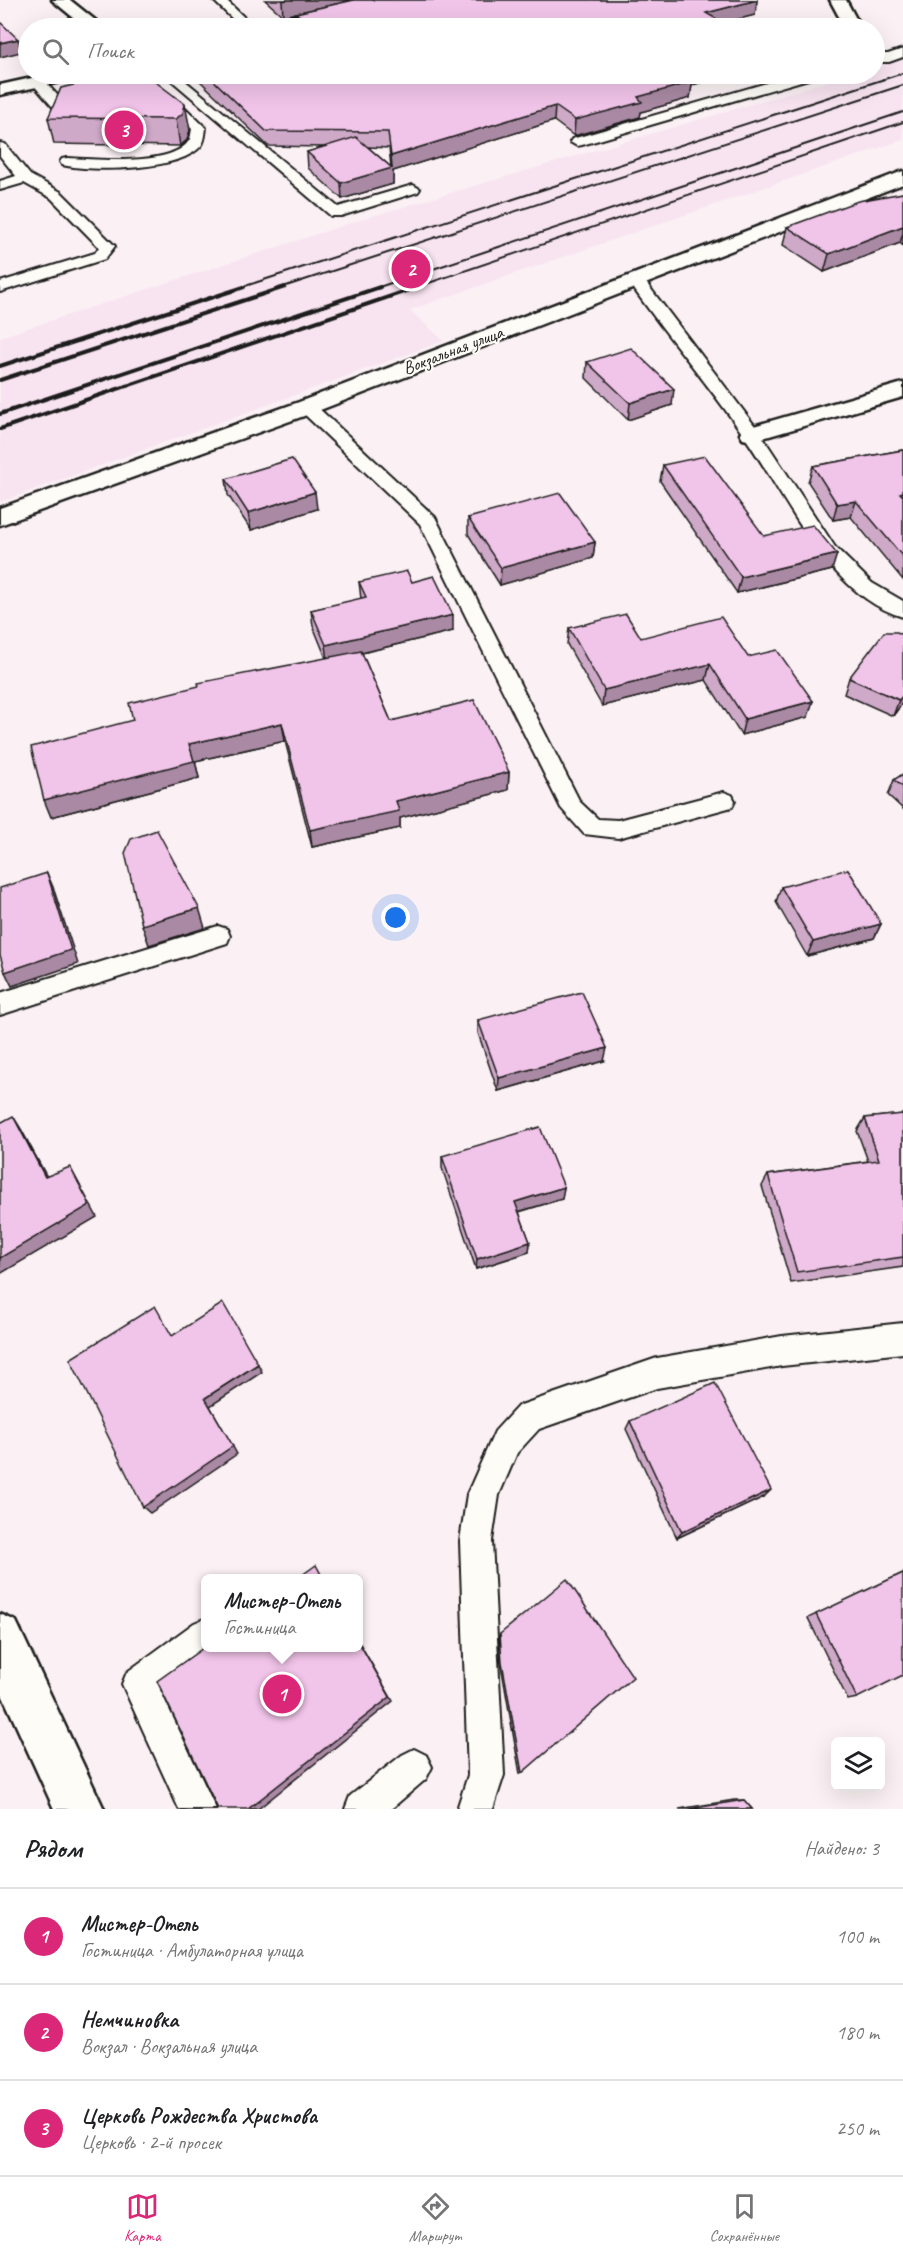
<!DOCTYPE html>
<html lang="ru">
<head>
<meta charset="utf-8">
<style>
  body { margin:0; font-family:Caveat,sans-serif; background:#f2f2f2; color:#202124 }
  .controls { position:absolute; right:18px; bottom:18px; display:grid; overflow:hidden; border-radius:9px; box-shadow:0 6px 24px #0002 }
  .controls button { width:54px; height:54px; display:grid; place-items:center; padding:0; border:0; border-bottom:2px solid #e0e0e0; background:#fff; color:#202124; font:30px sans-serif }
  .you { position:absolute; left:396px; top:918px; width:21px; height:21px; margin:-15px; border:4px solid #fff; border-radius:50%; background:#1a73e8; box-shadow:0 0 0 9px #1a73e833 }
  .badge { display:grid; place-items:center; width:39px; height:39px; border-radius:50%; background:#db2777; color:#fff; font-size:20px; font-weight:700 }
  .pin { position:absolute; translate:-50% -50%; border:3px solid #fff; box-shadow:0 2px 6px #0006 }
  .popup { position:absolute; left:201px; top:1574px; width:162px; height:78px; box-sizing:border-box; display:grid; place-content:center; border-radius:9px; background:#fff; filter:drop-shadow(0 2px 4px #0005); font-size:20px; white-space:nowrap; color:#757577 }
  .popup b { font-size:22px; color:#202124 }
  .popup::after { content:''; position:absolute; left:50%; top:100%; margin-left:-12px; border:12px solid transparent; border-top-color:#fff }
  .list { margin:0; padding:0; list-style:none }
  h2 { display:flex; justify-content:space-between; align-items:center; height:78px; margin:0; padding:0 24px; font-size:26px }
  h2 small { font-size:20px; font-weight:400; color:#757577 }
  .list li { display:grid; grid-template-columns:39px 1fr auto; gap:18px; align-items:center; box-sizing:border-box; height:96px; padding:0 24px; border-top:2px solid #e0e0e0 }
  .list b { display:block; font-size:22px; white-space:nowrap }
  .list p { margin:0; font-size:20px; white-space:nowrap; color:#757577 }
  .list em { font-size:20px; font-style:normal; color:#757577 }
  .icon { flex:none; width:33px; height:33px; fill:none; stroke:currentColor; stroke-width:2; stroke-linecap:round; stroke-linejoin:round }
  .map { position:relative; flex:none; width:903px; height:1809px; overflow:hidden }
  .search { position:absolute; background:#fff; box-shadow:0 6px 24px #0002; left:18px; right:18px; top:18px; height:66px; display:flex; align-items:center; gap:15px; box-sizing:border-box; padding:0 21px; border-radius:33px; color:#757577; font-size:22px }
  .sheet { height:366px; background:#fff }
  nav { display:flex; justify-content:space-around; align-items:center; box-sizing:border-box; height:84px; border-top:2px solid #e0e0e0; background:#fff; font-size:16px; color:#757577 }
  nav a { display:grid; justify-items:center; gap:3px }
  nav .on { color:#db2777 }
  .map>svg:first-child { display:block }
</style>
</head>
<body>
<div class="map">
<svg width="903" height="1809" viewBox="0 0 903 1809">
  <rect width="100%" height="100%" fill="#fbf1f4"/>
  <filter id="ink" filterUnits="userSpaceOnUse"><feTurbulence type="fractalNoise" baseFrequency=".0167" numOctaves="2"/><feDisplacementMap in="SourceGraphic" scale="12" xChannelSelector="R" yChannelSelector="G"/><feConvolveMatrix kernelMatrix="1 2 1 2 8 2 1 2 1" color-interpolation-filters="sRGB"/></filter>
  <g filter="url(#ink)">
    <path fill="#f8e4f1" d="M 903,59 L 903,140 L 410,310 L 444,341 L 0,502 L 0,337 L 372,216 L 853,74 L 874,74 L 875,67 Z"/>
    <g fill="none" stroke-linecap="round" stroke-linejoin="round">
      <defs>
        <g id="lane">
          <path d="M 213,0 L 226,0 L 255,28 L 242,28 Z"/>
          <path d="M 903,49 L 903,57 L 889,62 L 874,62 L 874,54 L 888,54 Z"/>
          <path d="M 164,74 L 177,74 L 338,207 L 413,185 L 420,189 L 418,192 L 341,216 L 331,216 Z"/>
          <path d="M 798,74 L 817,74 L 815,77 L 582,145 L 577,146 L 570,142 L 572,139 Z"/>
          <path d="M 38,78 L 43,79 L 65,104 L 84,99 L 91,103 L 89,106 L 62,113 L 57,112 L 31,82 Z"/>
          <path d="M 160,95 L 174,97 L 206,128 C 205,134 205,141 201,146 C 180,171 92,172 62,165 L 60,162 L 62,159 L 67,158 C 95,159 169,167 188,142 C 191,139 191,133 192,129 L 165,104 L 155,102 L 153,99 L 155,96 Z"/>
          <path d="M 0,143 L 5,144 L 30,175 L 61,192 L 115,246 L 105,259 L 0,292 L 0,282 L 95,253 L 99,247 L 51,198 L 24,183 L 0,190 L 0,181 L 16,176 L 0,156 Z"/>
          <path d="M 635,274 L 641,276 L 758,430 L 835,547 L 872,583 L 903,601 L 903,617 C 828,595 786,496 744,436 C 707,382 664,333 627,279 Z"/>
          <path d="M 307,402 L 313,403 L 435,517 L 580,802 L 598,819 L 618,820 L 724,792 L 732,795 L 735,801 L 732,807 L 618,838 L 584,834 L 561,808 L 420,524 L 301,411 L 298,407 L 301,403 Z"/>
          <path d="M 218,926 L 227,929 L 230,936 L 227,943 L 0,1015 L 0,993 Z"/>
          <path d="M 903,1323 L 903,1353 L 782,1366 L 657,1388 L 539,1429 L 517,1453 L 499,1495 L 492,1541 L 504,1775 L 493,1809 L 457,1809 L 468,1775 L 460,1541 L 467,1494 L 472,1483 L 495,1431 L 518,1406 L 657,1358 L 782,1336 Z"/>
          <path d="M 206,1618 L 206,1648 L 217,1648 L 160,1690 L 216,1809 L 179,1809 L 122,1684 L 127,1672 L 194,1623 Z"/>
          <path d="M 414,1749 L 426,1755 L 432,1767 L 426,1779 L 391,1809 L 345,1809 L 350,1796 L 402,1755 Z"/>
        </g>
        <g id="street">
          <path d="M 52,0 L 70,0 L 105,28 L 86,28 Z"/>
          <path d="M 364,0 L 394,0 L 392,4 L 285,28 L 256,28 L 259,24 Z"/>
          <path d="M 830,0 L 846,0 L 861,28 L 845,28 Z"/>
          <path d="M 50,74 L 81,74 L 78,78 L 0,95 L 0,85 Z"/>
          <path d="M 903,171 L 903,184 L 315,412 L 0,525 L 0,508 L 299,402 Z"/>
          <path d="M 903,383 L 903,397 L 752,441 L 743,439 L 740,434 L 743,429 Z"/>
          <path d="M 0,1614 L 16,1621 L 104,1809 L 54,1809 L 0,1690 Z"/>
        </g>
      </defs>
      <use href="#lane" stroke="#1c1c1c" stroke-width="4"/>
      <use href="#street" stroke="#1c1c1c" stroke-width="5"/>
      <use href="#lane" fill="#fdfcf7" fill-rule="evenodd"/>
      <use href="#street" fill="#fdfcf7" fill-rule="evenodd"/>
      <g stroke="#1c1c1c" stroke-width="2">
        <path d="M 239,288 L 903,73"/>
        <path d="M 280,288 L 903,85"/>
        <path d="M 376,288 L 903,112"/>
        <path d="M 414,288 L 903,122"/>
      </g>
      <g stroke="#1c1c1c" stroke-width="4">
        <path d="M 0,366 L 244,287"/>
        <path d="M 0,380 L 285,287"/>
        <path d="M 0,414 L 380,287"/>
        <path d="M 0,429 L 418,287"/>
      </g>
    </g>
    <g fill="#cfa9c8" stroke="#1c1c1c" stroke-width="1.5" fill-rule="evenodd">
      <path d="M 265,0 L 757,0 L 755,15 L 723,23 L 732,28 L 297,28 L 296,13 L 283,16 Z"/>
      <path d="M 199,74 L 731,74 L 692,85 L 690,98 L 641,112 L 640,117 L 574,136 L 554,121 L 393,171 L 393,184 L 342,199 L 308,168 L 307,152 L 324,147 L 268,146 L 200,81 ZM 368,147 L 389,148 L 391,167 Z"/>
      <path d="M 153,80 L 190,130 L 187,140 L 180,146 L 54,144 L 48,118 Z"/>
      <path d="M 903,193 L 903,246 L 900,243 L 824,272 L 783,245 L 787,227 Z"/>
      <path d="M 587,362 L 672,405 L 628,420 L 586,378 Z"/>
      <path d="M 903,450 L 903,580 L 851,517 L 833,520 L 808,482 L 813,466 Z"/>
      <path d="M 663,465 L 764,536 L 832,570 L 737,593 L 660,481 Z"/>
      <path d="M 226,479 L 317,509 L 251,530 L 228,495 Z"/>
      <path d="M 468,518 L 595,542 L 593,558 L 500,585 L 468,534 Z"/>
      <path d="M 359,582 L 412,582 L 453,631 L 362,653 L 391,721 L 509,772 L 508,790 L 400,818 L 400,828 L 312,847 L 285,741 L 195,761 L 199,778 L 51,817 L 326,658 L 313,626 L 311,610 L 361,599 Z"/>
      <path d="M 569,628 L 641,638 L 748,657 L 808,717 L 741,735 L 706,680 L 602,706 L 567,644 Z"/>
      <path d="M 849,678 L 903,702 L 893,716 L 844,694 Z"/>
      <path d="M 903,774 L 903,809 L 888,795 L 894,780 Z"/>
      <path d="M 781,887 L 881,924 L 874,938 L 807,956 L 776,902 Z"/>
      <path d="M 478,1020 L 604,1061 L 498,1091 L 478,1033 Z"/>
      <path d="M 903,1114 L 903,1267 L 791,1283 L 762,1186 L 768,1175 L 868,1161 L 857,1131 L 865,1118 Z"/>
      <path d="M 442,1156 L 564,1187 L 562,1199 L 519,1212 L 530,1242 L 529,1252 L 476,1269 L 442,1168 Z"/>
      <path d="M 630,1421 L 764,1497 L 677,1538 L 626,1429 Z"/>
      <path d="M 903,1573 L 857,1698 L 848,1700 L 808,1618 Z"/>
      <path d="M 500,1634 L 522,1773 L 520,1774 L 501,1665 L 499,1637 Z"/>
      <path d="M 734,1800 L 744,1800 L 752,1809 L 679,1809 Z"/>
    </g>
    <g fill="#a989a3" stroke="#1c1c1c" stroke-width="1.5">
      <path d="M 288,0 L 354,0 L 283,16 L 282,1 Z"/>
      <path d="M 757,0 L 755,15 L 704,28 L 706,13 Z"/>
      <path d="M 18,39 L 21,52 L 0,57 L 0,43 Z"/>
      <path d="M 680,74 L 731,74 L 692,85 L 690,98 L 641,112 L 640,117 L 574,136 L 575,120 L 638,97 Z"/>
      <path d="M 185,104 L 190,130 L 187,140 L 180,146 L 176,119 Z"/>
      <path d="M 555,106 L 554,121 L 393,171 L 393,184 L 342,199 L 341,183 L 392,168 L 391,156 Z"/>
      <path d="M 903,226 L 903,233 L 900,243 L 824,272 L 829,254 Z"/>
      <path d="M 674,389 L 672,405 L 628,420 L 630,403 Z"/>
      <path d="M 315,492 L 317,509 L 251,530 L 248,513 Z"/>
      <path d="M 856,501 L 851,517 L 833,520 L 837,504 Z"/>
      <path d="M 595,542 L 593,558 L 500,585 L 501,568 Z"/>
      <path d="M 837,554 L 832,570 L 737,593 L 741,577 Z"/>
      <path d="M 453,615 L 453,631 L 328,661 L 326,645 Z"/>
      <path d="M 710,664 L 706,680 L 602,706 L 604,690 Z"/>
      <path d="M 903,695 L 903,702 L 893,716 L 899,700 Z"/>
      <path d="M 813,701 L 808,717 L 741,735 L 745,719 Z"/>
      <path d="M 282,723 L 285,741 L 195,761 L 199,778 L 51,817 L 44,800 L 189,744 Z"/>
      <path d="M 509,772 L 508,790 L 400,818 L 400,828 L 312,847 L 310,830 L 396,801 Z"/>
      <path d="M 47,873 L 53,887 L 78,964 L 12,986 L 5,972 Z"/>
      <path d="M 199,908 L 205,928 L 149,945 L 142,925 Z"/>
      <path d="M 881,924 L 874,938 L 807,956 L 813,942 Z"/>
      <path d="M 607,1048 L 604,1061 L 498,1091 L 499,1078 Z"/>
      <path d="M 13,1116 L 21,1129 L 53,1188 L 45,1177 Z"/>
      <path d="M 70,1167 L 97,1217 L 0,1274 L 0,1258 Z"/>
      <path d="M 564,1187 L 562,1199 L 514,1213 L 515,1202 Z"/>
      <path d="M 530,1242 L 529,1252 L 476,1269 L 477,1259 Z"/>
      <path d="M 258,1364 L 262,1372 L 210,1406 L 237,1454 L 150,1513 L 143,1507 L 205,1398 Z"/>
      <path d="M 771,1490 L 764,1497 L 677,1538 L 682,1532 Z"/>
      <path d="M 358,1640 L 393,1701 L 258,1809 L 248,1809 Z"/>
    </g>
    <g fill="#f1c4e9" stroke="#1c1c1c" stroke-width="1.5">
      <path d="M 354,0 L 757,0 L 706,13 L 732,28 L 314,28 L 296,13 Z"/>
      <path d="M 0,22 L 18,39 L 0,43 Z"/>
      <path d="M 207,74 L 682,74 L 680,74 L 693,82 L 638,97 L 642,102 L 575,120 L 555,106 L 391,156 L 388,132 L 266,131 Z"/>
      <path d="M 98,79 L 153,80 L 185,104 L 183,113 L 176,119 L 48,118 L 61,88 Z"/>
      <path d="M 356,137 L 392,168 L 341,183 L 307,152 Z"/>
      <path d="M 903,193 L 903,226 L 829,254 L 787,227 L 858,201 Z"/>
      <path d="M 631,348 L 674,389 L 630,403 L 587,362 Z"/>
      <path d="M 903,450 L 903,492 L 900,493 L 903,496 L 903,557 L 856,501 L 837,504 L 813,466 Z"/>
      <path d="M 705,456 L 764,536 L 813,525 L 837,554 L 741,577 L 663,465 Z"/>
      <path d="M 292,459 L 315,492 L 248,513 L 226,479 Z"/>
      <path d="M 560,493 L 595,542 L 501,568 L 468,518 Z"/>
      <path d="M 407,571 L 412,582 L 434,576 L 453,615 L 326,645 L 311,610 L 366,597 L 359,582 Z"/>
      <path d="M 626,614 L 641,638 L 721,617 L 748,657 L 777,650 L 813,701 L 745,719 L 710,664 L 604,690 L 569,628 Z"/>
      <path d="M 884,632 L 897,632 L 903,635 L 903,695 L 899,700 L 849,678 Z"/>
      <path d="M 361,651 L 391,721 L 474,700 L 509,772 L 396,801 L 399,811 L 310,830 L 282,723 L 189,744 L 194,761 L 44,800 L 31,747 L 133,720 L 129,703 L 199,686 L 198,683 Z"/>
      <path d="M 903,774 L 903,787 L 894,780 Z"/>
      <path d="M 157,830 L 199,908 L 142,925 L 125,853 L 131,839 Z"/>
      <path d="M 848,869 L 881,924 L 813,942 L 781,887 Z"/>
      <path d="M 47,873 L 71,950 L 5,972 L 0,955 L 0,888 Z"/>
      <path d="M 582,992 L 607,1048 L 499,1078 L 478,1020 Z"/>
      <path d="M 903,1114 L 903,1257 L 797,1272 L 768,1175 L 879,1160 L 865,1118 Z"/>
      <path d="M 13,1116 L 45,1177 L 70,1167 L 90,1205 L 0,1258 L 0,1123 Z"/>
      <path d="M 540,1127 L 564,1187 L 515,1202 L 530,1242 L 477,1259 L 442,1156 Z"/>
      <path d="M 223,1303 L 258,1364 L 205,1398 L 233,1446 L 143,1507 L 70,1359 L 155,1306 L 172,1336 Z"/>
      <path d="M 715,1383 L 771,1490 L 682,1532 L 630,1421 Z"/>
      <path d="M 316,1565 L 323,1578 L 298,1578 Z"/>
      <path d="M 903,1573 L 903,1675 L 857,1698 L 816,1614 Z"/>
      <path d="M 567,1579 L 633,1677 L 522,1773 L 502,1662 L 500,1634 Z"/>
      <path d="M 358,1641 L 390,1697 L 248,1809 L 218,1809 L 157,1681 L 206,1646 L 206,1647 L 358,1647 Z"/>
      <path d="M 744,1800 L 752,1809 L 689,1809 Z"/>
    </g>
  </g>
  <g text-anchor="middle" stroke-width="4.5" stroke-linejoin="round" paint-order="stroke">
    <g font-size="18" fill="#1c1c1c" stroke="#fdfcf7">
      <text transform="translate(453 350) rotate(-21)" y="6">Вокзальная улица</text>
    </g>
  </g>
</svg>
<div class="controls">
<button><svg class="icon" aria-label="layers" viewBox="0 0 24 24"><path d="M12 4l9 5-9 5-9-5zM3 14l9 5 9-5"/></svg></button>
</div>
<div class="you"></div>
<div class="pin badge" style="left:282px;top:1694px">1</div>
<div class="popup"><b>Мистер-Отель</b>Гостиница</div>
<div class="pin badge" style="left:411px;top:269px">2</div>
<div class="pin badge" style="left:124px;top:130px">3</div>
<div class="search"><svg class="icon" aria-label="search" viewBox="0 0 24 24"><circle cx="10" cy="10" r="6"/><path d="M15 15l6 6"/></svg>Поиск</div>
</div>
<section class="sheet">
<h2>Рядом<small>Найдено: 3</small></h2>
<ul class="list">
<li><span class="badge">1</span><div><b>Мистер-Отель</b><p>Гостиница · Амбулаторная улица</p></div><em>100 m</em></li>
<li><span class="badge">2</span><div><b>Немчиновка</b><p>Вокзал · Вокзальная улица</p></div><em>180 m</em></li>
<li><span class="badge">3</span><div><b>Церковь Рождества Христова</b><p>Церковь · 2-й просек</p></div><em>250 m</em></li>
</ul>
</section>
<nav>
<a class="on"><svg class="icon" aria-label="map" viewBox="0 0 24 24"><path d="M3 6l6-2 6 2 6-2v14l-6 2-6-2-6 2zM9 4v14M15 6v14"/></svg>Карта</a>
<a><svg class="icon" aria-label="directions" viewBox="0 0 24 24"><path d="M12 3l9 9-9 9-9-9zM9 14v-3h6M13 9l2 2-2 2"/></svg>Маршрут</a>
<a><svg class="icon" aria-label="saved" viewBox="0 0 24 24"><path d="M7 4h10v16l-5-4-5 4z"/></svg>Сохранённые</a>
</nav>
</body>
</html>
